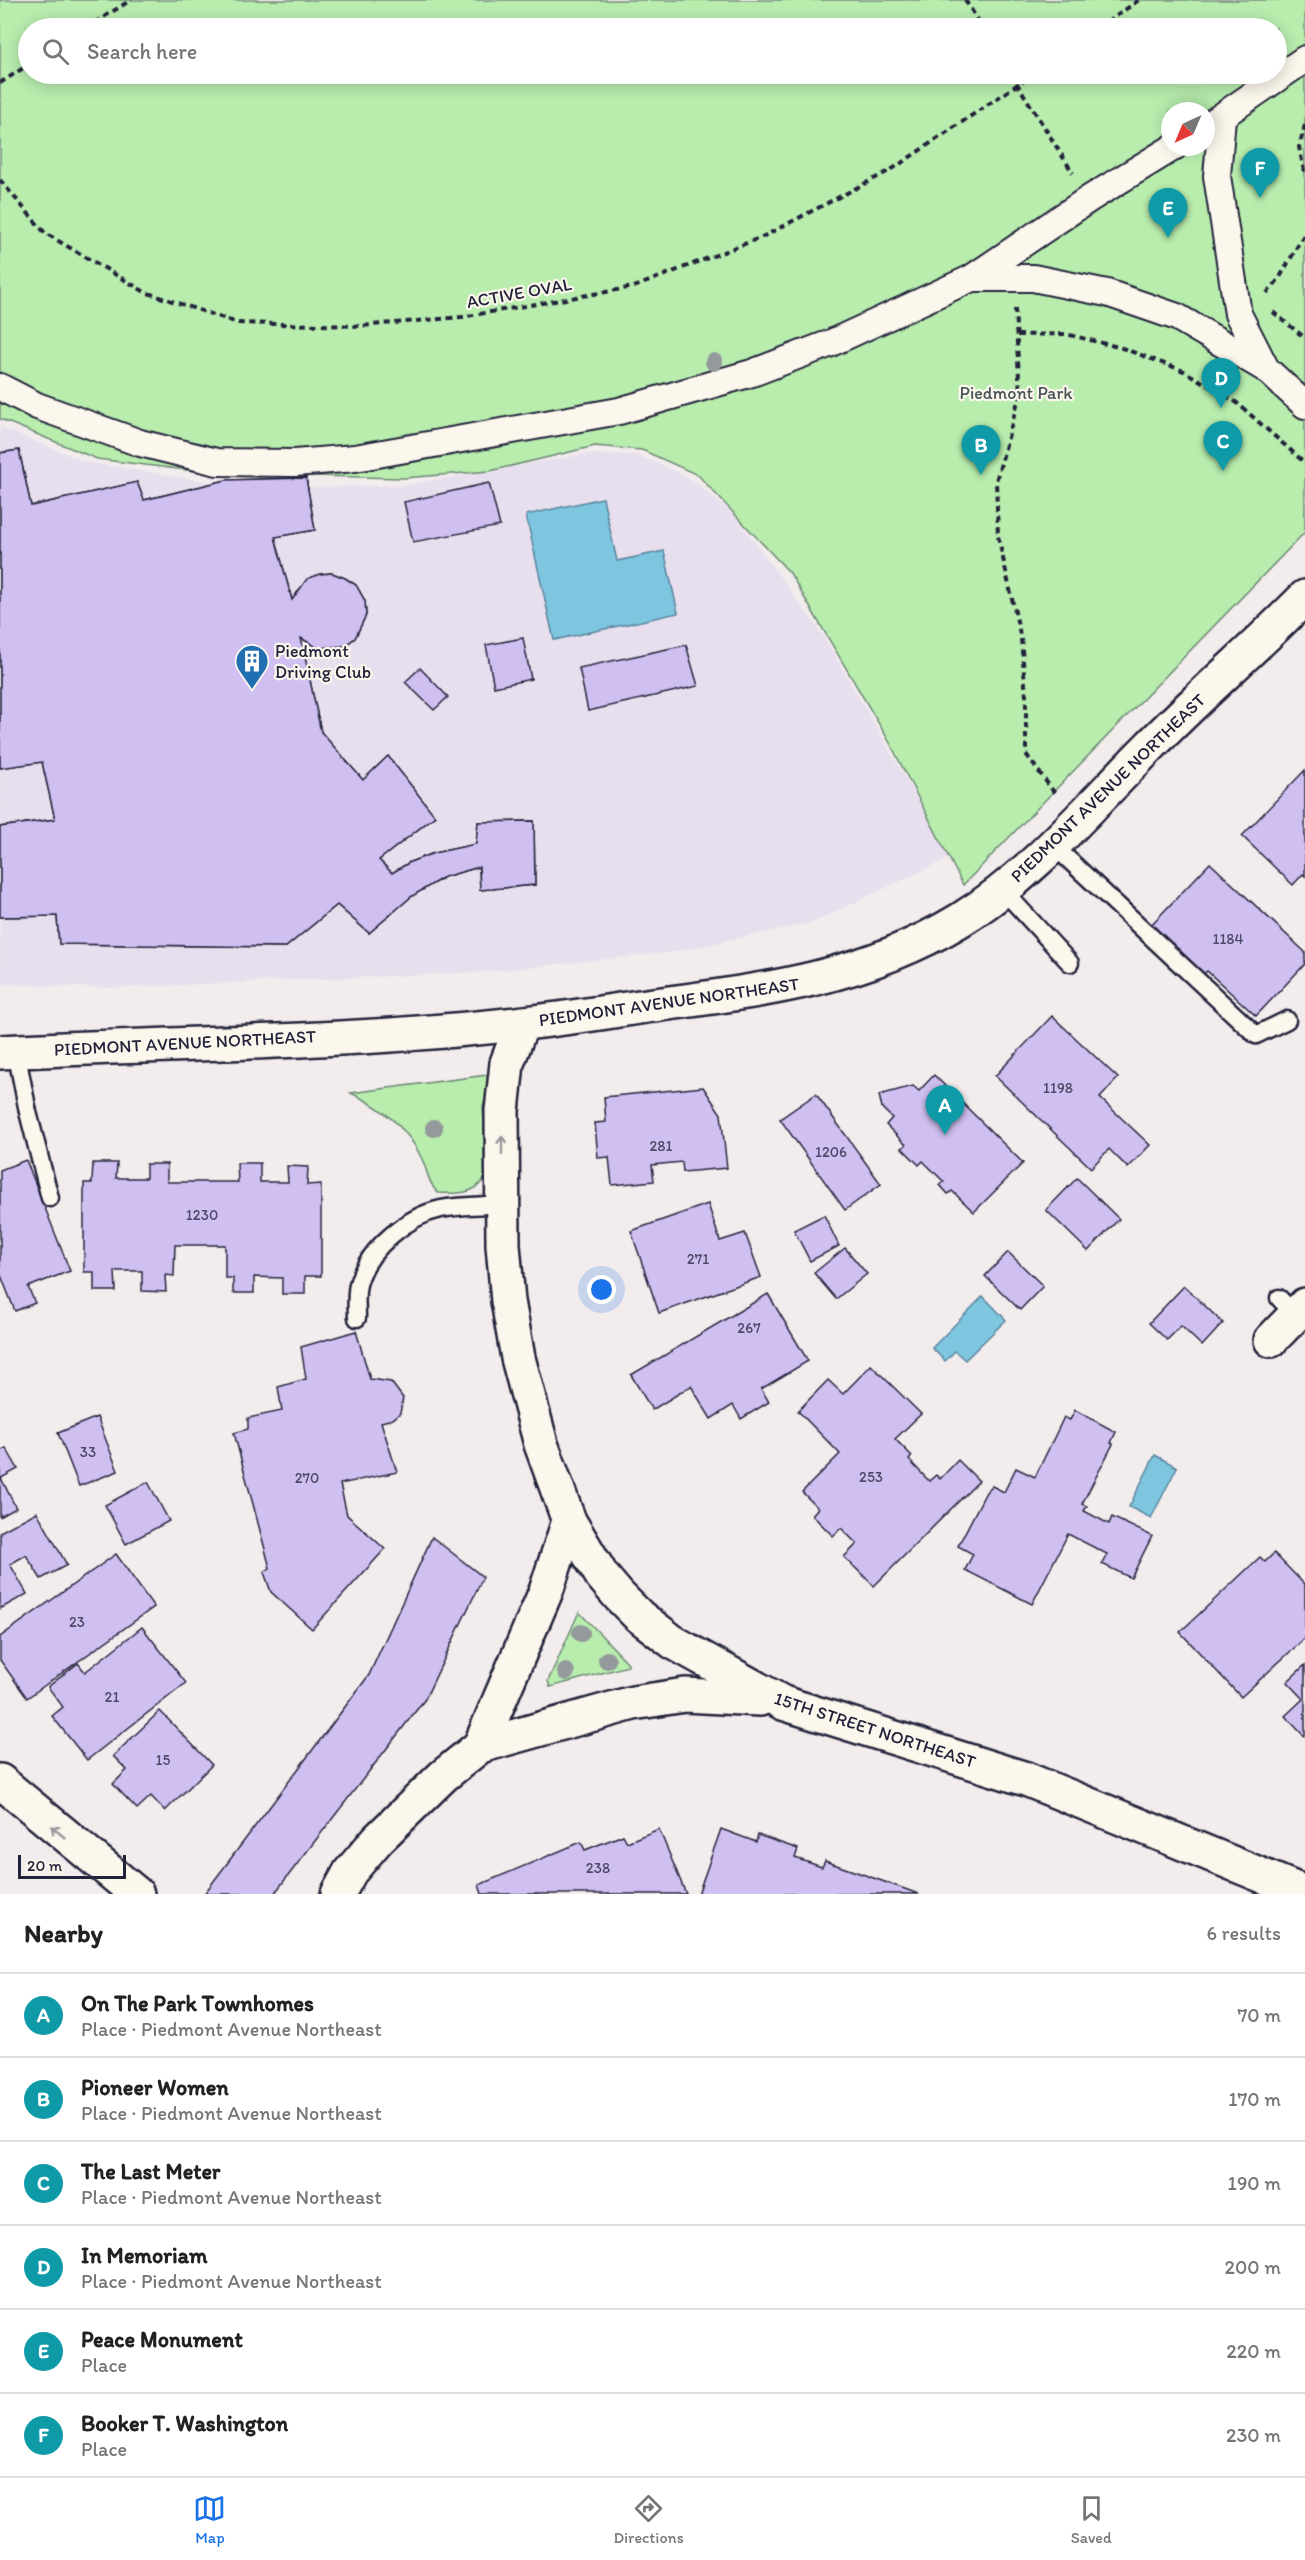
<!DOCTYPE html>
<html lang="en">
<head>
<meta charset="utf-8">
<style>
  body { margin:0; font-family:Itim,sans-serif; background:#f2f2f2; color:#222 }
  .compass { position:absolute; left:1161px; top:102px; width:54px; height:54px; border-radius:50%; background:#fff; box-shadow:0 3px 15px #0003; rotate:224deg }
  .scale { position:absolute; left:18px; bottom:15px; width:108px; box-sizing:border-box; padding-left:6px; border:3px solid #22223b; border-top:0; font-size:16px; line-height:21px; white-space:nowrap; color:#22223b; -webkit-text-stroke:4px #fbf7ec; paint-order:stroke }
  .you { position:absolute; left:602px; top:1290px; width:21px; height:21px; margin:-15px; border:4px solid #fff; border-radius:50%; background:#1a73e8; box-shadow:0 0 0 9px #1a73e833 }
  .badge { display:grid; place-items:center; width:39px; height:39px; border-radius:50%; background:#1a73e8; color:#fff; font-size:20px; font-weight:700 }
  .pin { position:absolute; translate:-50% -50px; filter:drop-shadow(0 2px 3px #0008) }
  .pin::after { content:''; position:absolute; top:32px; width:21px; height:18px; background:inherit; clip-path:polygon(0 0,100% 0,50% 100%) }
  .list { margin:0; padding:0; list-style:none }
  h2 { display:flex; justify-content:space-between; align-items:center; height:78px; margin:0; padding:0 24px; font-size:26px }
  h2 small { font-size:20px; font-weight:400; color:#767676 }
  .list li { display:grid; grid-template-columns:39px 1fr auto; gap:18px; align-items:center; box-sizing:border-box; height:84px; padding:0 24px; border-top:2px solid #e0e0e0 }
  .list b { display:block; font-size:22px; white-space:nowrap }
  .list p { margin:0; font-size:20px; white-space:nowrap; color:#767676 }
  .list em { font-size:20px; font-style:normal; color:#767676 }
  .icon { flex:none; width:33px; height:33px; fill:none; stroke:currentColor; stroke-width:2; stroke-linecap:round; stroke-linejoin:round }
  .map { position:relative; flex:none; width:1305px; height:1894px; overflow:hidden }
  .search { position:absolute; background:#fff; box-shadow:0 3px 15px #0003; left:18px; right:18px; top:18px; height:66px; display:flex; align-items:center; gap:15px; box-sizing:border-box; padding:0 21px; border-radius:33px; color:#767676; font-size:22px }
  .sheet { height:582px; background:#fff }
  nav { display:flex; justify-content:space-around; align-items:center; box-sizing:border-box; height:84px; border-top:2px solid #e0e0e0; background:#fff; font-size:16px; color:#767676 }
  nav a { display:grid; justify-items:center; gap:3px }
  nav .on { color:#1a73e8 }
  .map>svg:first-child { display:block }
</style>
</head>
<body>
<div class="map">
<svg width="1305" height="1894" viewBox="0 0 1305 1894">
  <rect width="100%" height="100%" fill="#f2eced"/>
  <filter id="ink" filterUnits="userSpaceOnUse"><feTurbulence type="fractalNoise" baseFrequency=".0167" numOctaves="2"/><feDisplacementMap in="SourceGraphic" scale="12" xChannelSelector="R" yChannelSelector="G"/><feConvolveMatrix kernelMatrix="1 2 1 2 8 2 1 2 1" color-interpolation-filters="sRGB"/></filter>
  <g filter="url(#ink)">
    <path fill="#e8dfee" d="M 0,427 L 86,462 L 253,489 L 405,485 L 586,454 L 638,455 L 687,476 L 734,514 L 825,638 L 951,857 L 814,922 L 674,952 L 485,972 L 110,988 L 0,984 Z"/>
    <g fill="#b8edae" stroke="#6d8874" stroke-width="1.5" fill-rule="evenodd">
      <path d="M 0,0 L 1305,0 L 1305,532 L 963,885 L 889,741 L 790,573 L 698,475 L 642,450 L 595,446 L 490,471 L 403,478 L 219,474 L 97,459 L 0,419 ZM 28,28 L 1276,28 L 1276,74 L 28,74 ZM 1170,111 L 1206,111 L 1206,147 L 1170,147 Z"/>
      <path d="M 495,1074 L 483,1106 L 487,1172 C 479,1195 459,1194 438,1193 C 429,1185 427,1170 422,1159 C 408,1128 381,1107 351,1093 Z"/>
      <path d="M 579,1612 L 628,1663 L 628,1666 L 550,1687 L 548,1681 Z"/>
    </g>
    <g fill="#7ec6df" stroke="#59849d" stroke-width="1.5">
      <path d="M 603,498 L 617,561 L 664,551 L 678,613 L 554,640 L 526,515 Z"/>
      <path d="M 983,1296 L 1006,1320 L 965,1360 L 955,1351 L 945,1361 L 932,1348 Z"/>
      <path d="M 1155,1455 L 1177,1467 L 1151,1518 L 1129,1507 Z"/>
    </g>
    <g fill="#d0c0f2" stroke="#22223b" stroke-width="1.5" fill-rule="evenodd">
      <path d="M 19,450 L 31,506 L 137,482 L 144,500 L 226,480 L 306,478 L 315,530 L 275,537 L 292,600 L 307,579 L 320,574 L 332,573 L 345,578 L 356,585 L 365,601 L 366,615 L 355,638 L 344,646 L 318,648 L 301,638 L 321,732 L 363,780 L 388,756 L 435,816 L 379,860 L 392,873 L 410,862 L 434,853 L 476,844 L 478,822 L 534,821 L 535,885 L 480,890 L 479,867 L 444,877 L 412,896 L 369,933 L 337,905 L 286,947 L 59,944 L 57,916 L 0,917 L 0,827 L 55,819 L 42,762 L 0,768 L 0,453 ZM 162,558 L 206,747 L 114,765 L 69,582 Z"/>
      <path d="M 19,450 L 31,506 L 137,482 L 144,500 L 226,480 L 306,478 L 315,530 L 275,537 L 292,600 L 307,579 L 320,574 L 332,573 L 345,578 L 356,585 L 365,601 L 366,615 L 355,638 L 344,646 L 318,648 L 301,638 L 321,732 L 363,780 L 388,756 L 435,816 L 379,860 L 392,873 L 410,862 L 434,853 L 476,844 L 478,822 L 534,821 L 535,885 L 480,890 L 479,867 L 444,877 L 412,896 L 369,933 L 337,905 L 286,947 L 59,944 L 57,916 L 0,917 L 0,827 L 55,819 L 42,762 L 0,768 L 0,453 Z"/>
      <path d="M 489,483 L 500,526 L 413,542 L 404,502 Z"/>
      <path d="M 523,638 L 531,679 L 494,687 L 486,645 Z"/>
      <path d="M 686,645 L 698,686 L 588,711 L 579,668 Z"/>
      <path d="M 420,668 L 448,697 L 434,710 L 405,682 Z"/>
      <path d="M 1305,770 L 1305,876 L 1303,874 L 1293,885 L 1242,836 Z"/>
      <path d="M 1210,863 L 1305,952 L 1305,964 L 1256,1016 L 1207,971 L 1202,975 L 1150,926 Z"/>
      <path d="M 1052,1016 L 1118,1078 L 1100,1098 L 1150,1145 L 1128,1168 L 1109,1149 L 1091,1168 L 995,1076 Z"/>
      <path d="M 934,1075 L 1023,1163 L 974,1212 L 952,1191 L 948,1194 L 940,1185 L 944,1182 L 923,1161 L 919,1165 L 902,1148 L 906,1145 L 886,1125 L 892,1118 L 882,1108 L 879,1095 L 913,1086 L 919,1091 Z"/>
      <path d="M 703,1087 L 721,1114 L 727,1168 L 683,1172 L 682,1162 L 652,1165 L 654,1181 L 612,1185 L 609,1157 L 598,1158 L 596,1135 L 595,1123 L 606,1122 L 604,1097 Z"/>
      <path d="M 816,1094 L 881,1184 L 845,1210 L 780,1119 Z"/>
      <path d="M 26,1160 L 70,1271 L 28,1287 L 35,1303 L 15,1311 L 0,1273 L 0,1170 Z"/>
      <path d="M 93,1163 L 117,1163 L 116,1178 L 146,1178 L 146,1164 L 167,1164 L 167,1182 L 238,1182 L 237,1163 L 260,1163 L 260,1182 L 288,1182 L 287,1166 L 308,1167 L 307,1185 L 321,1184 L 321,1276 L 305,1276 L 305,1294 L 282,1294 L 282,1278 L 254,1277 L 254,1293 L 233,1293 L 233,1278 L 225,1278 L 225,1245 L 175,1245 L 174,1276 L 165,1275 L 166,1292 L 142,1291 L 142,1271 L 115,1271 L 116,1291 L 94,1291 L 94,1272 L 84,1272 L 84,1183 L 92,1183 Z"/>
      <path d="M 1077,1178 L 1119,1219 L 1088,1251 L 1046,1210 Z"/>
      <path d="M 708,1204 L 720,1241 L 745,1233 L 761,1277 L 659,1313 L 631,1231 Z"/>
      <path d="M 824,1215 L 839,1246 L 810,1261 L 794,1230 Z"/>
      <path d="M 845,1248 L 867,1274 L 836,1299 L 814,1273 Z"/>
      <path d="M 1008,1252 L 1043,1286 L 1020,1310 L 985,1276 Z"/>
      <path d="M 1184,1286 L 1223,1323 L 1202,1346 L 1181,1326 L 1167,1340 L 1149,1323 Z"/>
      <path d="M 768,1294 L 808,1361 L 761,1389 L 769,1402 L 741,1419 L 733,1405 L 711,1419 L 691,1386 L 652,1410 L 631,1375 Z"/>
      <path d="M 356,1331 L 370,1379 L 391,1382 L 403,1398 L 400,1413 L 393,1419 L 381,1422 L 397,1472 L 340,1484 L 347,1515 L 385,1549 L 312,1629 L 271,1592 L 264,1572 L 270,1568 L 234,1433 L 248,1429 L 248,1418 L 282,1411 L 278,1387 L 306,1379 L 301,1347 Z"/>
      <path d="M 871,1365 L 921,1414 L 895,1439 L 912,1456 L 909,1460 L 929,1481 L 936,1475 L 940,1479 L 958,1460 L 979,1481 L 874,1586 L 844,1557 L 857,1544 L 841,1528 L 833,1536 L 812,1515 L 818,1508 L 802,1492 L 840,1454 L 798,1411 L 828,1380 L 843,1394 Z"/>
      <path d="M 1075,1410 L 1116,1432 L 1111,1443 L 1113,1444 L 1082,1504 L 1087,1506 L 1084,1511 L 1109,1524 L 1112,1517 L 1152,1536 L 1131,1578 L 1102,1564 L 1107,1554 L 1068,1534 L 1032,1604 L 965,1570 L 973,1554 L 958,1546 L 986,1492 L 992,1486 L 1004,1492 L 1016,1468 L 1035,1477 L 1064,1417 L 1070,1420 Z"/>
      <path d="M 97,1417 L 118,1471 L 79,1486 L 58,1433 Z"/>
      <path d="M 6,1448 L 18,1469 L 1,1478 L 16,1508 L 0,1517 L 0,1451 Z"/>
      <path d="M 148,1482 L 169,1521 L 126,1544 L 105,1505 Z"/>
      <path d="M 37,1512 L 67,1565 L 41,1579 L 26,1555 L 10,1564 L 27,1594 L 0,1609 L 0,1532 Z"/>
      <path d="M 432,1537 L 483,1577 L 425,1699 L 274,1894 L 204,1894 L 369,1675 Z"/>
      <path d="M 1274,1553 L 1305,1585 L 1305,1638 L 1241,1697 L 1180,1632 L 1260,1557 L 1265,1562 Z"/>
      <path d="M 116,1554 L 154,1607 L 27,1698 L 0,1660 L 0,1637 Z"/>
      <path d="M 142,1627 L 186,1683 L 87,1760 L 52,1716 L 63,1707 L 48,1687 L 78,1663 L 85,1672 Z"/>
      <path d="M 1305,1665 L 1305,1735 L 1304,1736 L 1285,1716 L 1303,1699 L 1287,1682 Z"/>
      <path d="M 160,1711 L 212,1765 L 165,1811 L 151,1796 L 137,1809 L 113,1784 L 127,1770 L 113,1756 Z"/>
      <path d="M 659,1829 L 686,1894 L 482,1894 L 479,1885 L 581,1842 L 585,1850 L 623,1835 L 627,1842 Z"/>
      <path d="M 721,1829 L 756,1842 L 758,1835 L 798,1849 L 795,1858 L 822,1867 L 825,1861 L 919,1894 L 698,1894 Z"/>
    </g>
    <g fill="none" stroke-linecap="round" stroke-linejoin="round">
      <defs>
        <g id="service">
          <path d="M 1054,846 L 1256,1035 L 1287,1020"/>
          <path d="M 1002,889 L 1070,963"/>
          <path d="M 16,1051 L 28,1112 L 50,1198"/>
          <path d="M 1279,1298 L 1295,1315"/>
          <path d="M 357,1318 C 357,1306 355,1292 359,1281 C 369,1248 408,1216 441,1209 C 461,1205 482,1206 502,1204"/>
        </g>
        <g id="pedestrian">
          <path d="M 1222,118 L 1217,176 L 1238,314 L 1266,369"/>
          <path d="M 1209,125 L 1305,59"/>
          <path d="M 972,278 L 1033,278 L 1107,293 L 1177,317 L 1266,369 L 1305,405"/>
          <path d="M 0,387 L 37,406 L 140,443 L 217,462 L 295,463 L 355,458 L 619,411 L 752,373 L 831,343 L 972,278 L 1089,199 L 1174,147"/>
        </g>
        <g id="minor">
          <path d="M 522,1024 L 507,1063 L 502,1111 L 503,1245 L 508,1301 L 518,1358 L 541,1444 L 569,1521 L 602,1576 L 619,1596 L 639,1616 L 673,1642 L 783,1703 L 1026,1779 L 1305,1893"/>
          <path d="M 1271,1340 L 1305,1305"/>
          <path d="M 480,1746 L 546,1591 L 569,1521"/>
          <path d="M 0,1781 L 137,1894"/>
          <path d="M 338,1894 L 350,1872 L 378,1839 L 443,1776 L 480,1746 L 633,1703 L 685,1695 L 760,1699"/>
        </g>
        <path id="secondary" d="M 0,1052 C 173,1043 352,1043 524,1023 C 562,1019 601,1013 639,1007 C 752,992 860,981 960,920 C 1033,875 1088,808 1148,748 C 1199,696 1254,649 1305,597"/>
      </defs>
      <use href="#service" stroke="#22223b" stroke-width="21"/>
      <use href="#pedestrian" stroke="#22223b" stroke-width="30"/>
      <use href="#minor" stroke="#22223b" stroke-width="38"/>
      <use href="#secondary" stroke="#22223b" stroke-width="38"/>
      <g stroke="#22223b" stroke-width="4" stroke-dasharray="6 4.5" stroke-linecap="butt">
        <path d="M 965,0 L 983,28"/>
        <path d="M 86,28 L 131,0"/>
        <path d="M 1099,28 L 1139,0"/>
        <path d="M 1011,74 L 1073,173"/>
        <path d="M 0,83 L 28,65"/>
        <path d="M 1305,125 L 1299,147 L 1305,175"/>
        <path d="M 0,180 L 45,233 L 145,292 L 238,323 L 360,326 L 462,317 L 634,287 L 762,237 L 891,170 L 1033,74"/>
        <path d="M 1267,293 L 1279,279 L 1305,233"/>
        <path d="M 1015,309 L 1020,394 L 996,481 L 998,536 L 1021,639 L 1026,696 L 1026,754 L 1056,795"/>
        <path d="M 1273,312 L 1305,338"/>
        <path d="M 1017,335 L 1066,334 L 1122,348 L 1184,371 L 1236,402 L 1305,463"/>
      </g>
      <use href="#service" stroke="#fbf7ec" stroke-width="16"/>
      <use href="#pedestrian" stroke="#fbf7ec" stroke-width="26"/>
      <use href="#minor" stroke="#fbf7ec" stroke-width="33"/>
      <use href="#secondary" stroke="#fbf7ec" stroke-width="33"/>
    </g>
    <g fill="#94999b">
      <circle cx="714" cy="362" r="9"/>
      <circle cx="434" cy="1128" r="9"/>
      <circle cx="581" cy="1633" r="9"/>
      <circle cx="607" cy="1660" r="9"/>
      <circle cx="566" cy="1672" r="9"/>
    </g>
    <defs><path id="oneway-shaft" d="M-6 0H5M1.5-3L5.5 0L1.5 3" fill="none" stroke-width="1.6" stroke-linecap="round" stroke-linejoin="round" transform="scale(1.5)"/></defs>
    <g stroke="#99979c">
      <use href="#oneway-shaft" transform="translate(502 1145) rotate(-90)"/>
      <use href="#oneway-shaft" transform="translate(58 1832) rotate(-140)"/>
    </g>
  </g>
  <defs>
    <symbol id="building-pin" viewBox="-11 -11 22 30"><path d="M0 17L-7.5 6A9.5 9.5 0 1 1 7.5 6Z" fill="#1f6fb2" stroke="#fbf7ec"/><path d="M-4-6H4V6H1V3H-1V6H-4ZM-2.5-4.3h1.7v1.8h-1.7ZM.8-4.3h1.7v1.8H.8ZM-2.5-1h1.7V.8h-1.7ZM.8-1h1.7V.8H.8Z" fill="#fff"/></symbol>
  </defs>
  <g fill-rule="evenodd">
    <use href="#building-pin" x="233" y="642" width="38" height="52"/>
  </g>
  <g text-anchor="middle" stroke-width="4.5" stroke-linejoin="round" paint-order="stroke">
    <g font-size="15" fill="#4e4a69">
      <text x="1228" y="944">1184</text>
      <text x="1058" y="1093">1198</text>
      <text x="661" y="1151">281</text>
      <text x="831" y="1157">1206</text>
      <text x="202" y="1220">1230</text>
      <text x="698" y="1264">271</text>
      <text x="749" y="1333">267</text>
      <text x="88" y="1457">33</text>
      <text x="871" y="1482">253</text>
      <text x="307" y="1483">270</text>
      <text x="77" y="1627">23</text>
      <text x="112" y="1702">21</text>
      <text x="163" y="1765">15</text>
      <text x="598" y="1873">238</text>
    </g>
    <g font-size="18" fill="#22223b" stroke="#fbf7ec">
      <text transform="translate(519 293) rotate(-10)" y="6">ACTIVE OVAL</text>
      <text transform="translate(1108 788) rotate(-44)" y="6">PIEDMONT AVENUE NORTHEAST</text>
      <text transform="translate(669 1002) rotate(-8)" y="6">PIEDMONT AVENUE NORTHEAST</text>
      <text transform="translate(185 1043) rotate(-3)" y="6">PIEDMONT AVENUE NORTHEAST</text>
      <text transform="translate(875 1730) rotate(18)" y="6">15TH STREET NORTHEAST</text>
    </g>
    <g font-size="18" fill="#485558" stroke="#fbf7ec">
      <text x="1016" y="399">Piedmont Park</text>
    </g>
    <g font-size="18" fill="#22223b" stroke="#fbf7ec" text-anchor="start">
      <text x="275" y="657">Piedmont<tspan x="275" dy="21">Driving Club</tspan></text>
    </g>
  </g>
</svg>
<svg class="compass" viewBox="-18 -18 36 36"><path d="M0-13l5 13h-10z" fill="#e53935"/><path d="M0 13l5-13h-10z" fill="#767676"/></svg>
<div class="scale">20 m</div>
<div class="you"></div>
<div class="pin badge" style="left:945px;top:1135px;background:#0f9aa8">A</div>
<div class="pin badge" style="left:981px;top:475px;background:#0f9aa8">B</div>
<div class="pin badge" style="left:1223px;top:471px;background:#0f9aa8">C</div>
<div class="pin badge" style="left:1221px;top:408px;background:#0f9aa8">D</div>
<div class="pin badge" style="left:1168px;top:238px;background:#0f9aa8">E</div>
<div class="pin badge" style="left:1260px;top:198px;background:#0f9aa8">F</div>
<div class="search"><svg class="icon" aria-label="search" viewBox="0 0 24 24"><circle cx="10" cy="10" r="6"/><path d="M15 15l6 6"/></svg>Search here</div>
</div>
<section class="sheet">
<h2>Nearby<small>6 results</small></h2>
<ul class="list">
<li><span class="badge" style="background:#0f9aa8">A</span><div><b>On The Park Townhomes</b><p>Place · Piedmont Avenue Northeast</p></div><em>70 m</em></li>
<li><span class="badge" style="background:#0f9aa8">B</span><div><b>Pioneer Women</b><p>Place · Piedmont Avenue Northeast</p></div><em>170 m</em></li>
<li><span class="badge" style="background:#0f9aa8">C</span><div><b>The Last Meter</b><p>Place · Piedmont Avenue Northeast</p></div><em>190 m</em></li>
<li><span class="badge" style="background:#0f9aa8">D</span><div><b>In Memoriam</b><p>Place · Piedmont Avenue Northeast</p></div><em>200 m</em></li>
<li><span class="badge" style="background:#0f9aa8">E</span><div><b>Peace Monument</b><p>Place</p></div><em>220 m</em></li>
<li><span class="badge" style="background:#0f9aa8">F</span><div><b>Booker T. Washington</b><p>Place</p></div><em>230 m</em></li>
</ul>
</section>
<nav>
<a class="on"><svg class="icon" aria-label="map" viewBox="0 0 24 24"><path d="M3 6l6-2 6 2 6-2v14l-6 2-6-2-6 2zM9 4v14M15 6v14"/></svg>Map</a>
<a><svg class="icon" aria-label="directions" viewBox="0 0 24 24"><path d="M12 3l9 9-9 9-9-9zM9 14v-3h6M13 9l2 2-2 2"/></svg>Directions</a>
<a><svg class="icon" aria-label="saved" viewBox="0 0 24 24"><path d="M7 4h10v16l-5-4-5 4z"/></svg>Saved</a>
</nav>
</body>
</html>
